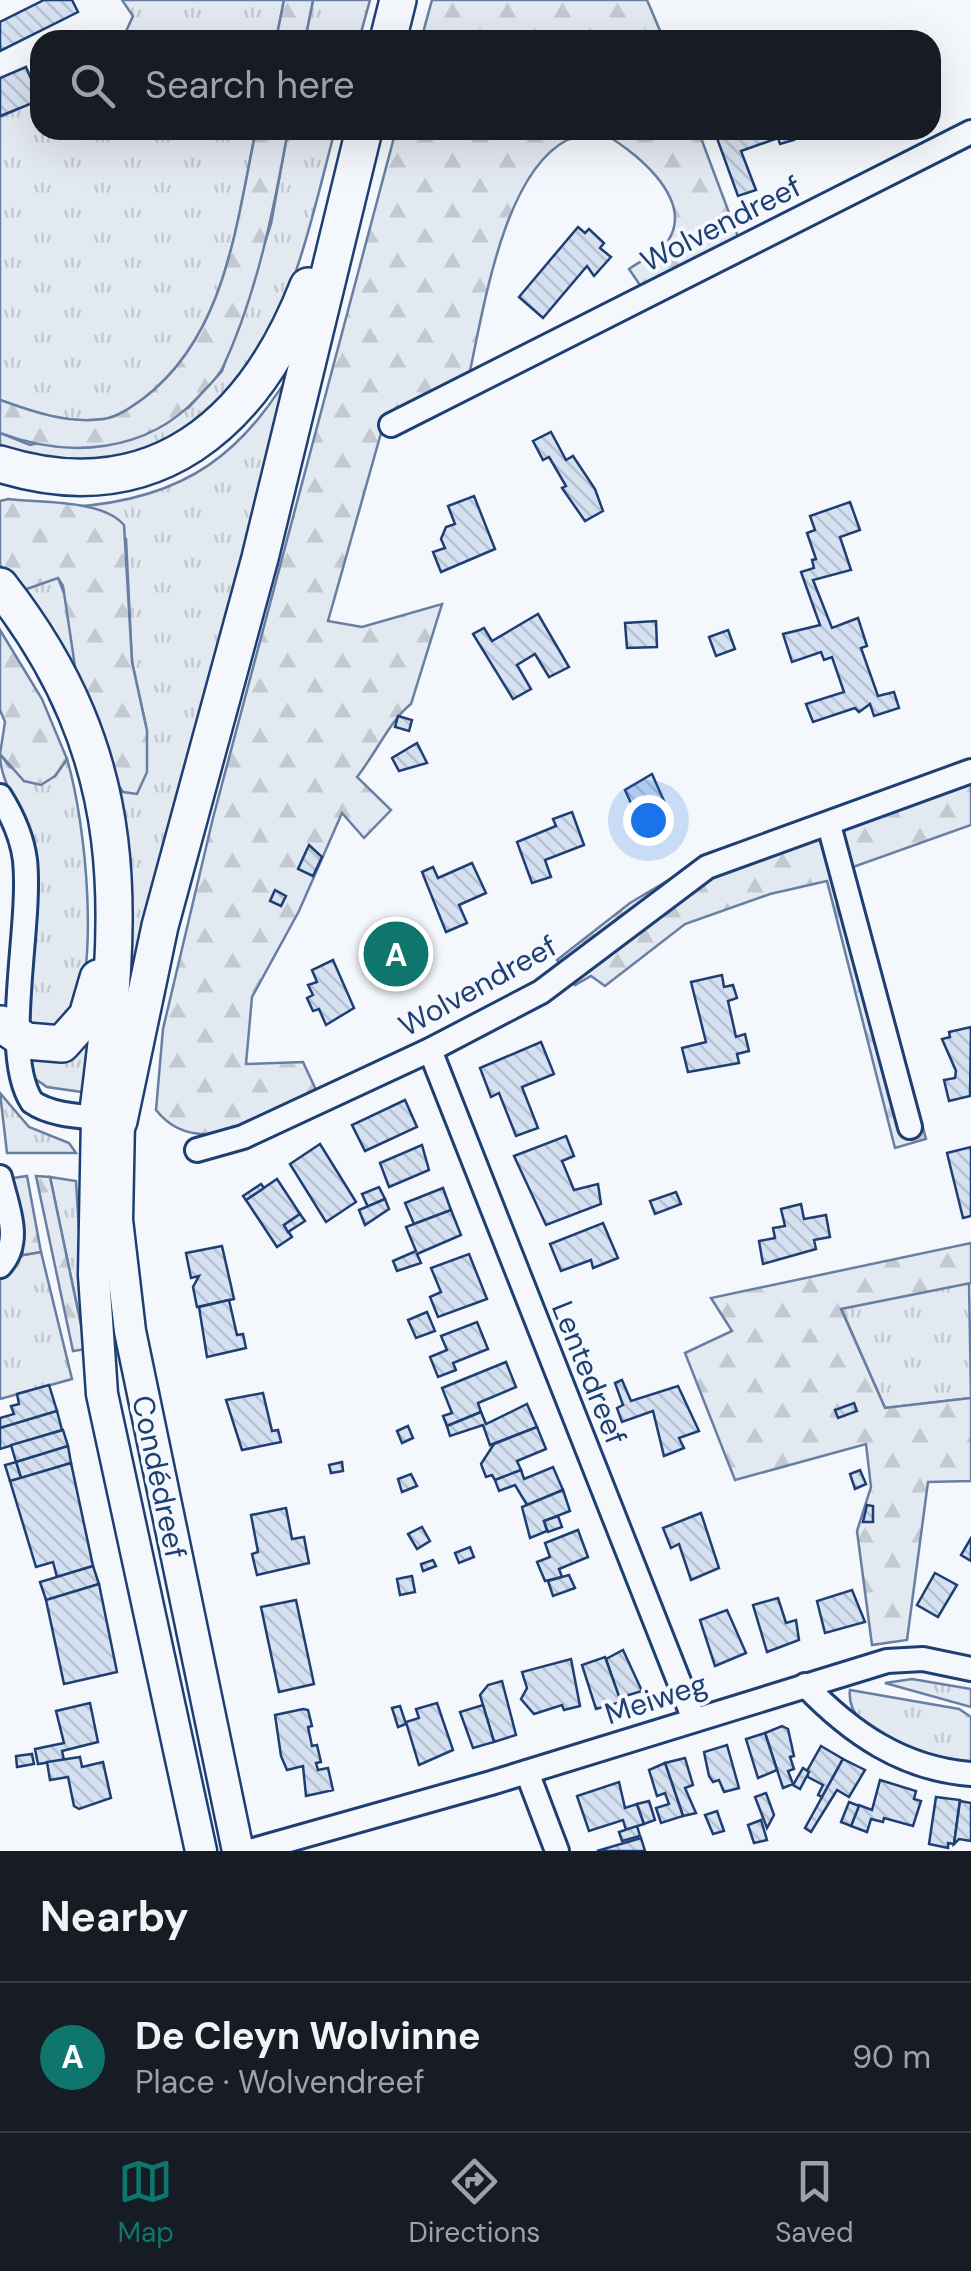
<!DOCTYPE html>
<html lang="en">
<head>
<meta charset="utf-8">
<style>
  body { margin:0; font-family:"DM Sans",sans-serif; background:#242831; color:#f1f3f6 }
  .you { position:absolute; left:648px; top:820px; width:35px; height:35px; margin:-25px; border:8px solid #fff; border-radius:50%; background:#1a73e8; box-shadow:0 0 0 15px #1a73e833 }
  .badge { display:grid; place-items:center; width:65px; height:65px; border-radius:50%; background:#0f766e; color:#fff; font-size:32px; font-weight:700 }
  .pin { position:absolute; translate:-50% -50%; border:5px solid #fff; box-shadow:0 2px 10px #0006 }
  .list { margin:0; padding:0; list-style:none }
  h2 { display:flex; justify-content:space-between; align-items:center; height:130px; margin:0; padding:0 40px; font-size:42px }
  h2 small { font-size:32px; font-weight:400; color:#9ea1a6 }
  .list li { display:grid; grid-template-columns:65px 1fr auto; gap:30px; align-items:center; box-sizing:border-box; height:150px; padding:0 40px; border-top:2px solid #363941 }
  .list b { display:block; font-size:38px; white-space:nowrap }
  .list p { margin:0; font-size:32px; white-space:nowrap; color:#9ea1a6 }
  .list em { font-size:32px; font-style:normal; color:#9ea1a6 }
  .icon { flex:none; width:55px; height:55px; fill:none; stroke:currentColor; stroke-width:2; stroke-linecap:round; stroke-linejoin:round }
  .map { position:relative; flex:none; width:971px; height:1851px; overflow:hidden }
  .search { position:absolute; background:#171b24; box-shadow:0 10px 40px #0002; left:30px; right:30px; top:30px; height:110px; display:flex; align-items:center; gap:25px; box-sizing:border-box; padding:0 35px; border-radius:30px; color:#9ea1a6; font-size:38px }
  .sheet { height:280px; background:#171b24 }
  nav { display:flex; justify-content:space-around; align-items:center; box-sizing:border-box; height:140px; border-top:2px solid #363941; background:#171b24; font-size:28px; color:#9ea1a6 }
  nav a { display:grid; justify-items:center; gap:5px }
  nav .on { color:#0f766e }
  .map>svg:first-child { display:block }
</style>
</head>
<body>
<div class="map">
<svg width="971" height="1851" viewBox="0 0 971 1851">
  <defs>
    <pattern id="grass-tufts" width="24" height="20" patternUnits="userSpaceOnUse" patternTransform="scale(2.5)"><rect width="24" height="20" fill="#e3e9f0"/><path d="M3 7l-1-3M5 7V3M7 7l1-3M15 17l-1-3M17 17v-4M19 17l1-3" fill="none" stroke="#c2c9d1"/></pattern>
    <pattern id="forest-firs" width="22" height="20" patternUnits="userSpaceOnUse" patternTransform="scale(2.5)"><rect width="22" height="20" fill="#e3e9f0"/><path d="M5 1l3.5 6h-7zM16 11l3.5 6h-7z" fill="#c2c9d1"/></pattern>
    <pattern id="building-back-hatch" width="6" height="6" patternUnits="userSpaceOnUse" patternTransform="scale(2.5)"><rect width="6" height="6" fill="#d5e0f0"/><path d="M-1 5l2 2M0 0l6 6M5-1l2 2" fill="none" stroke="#b6c1d1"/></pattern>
  </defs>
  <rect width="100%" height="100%" fill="#f4f7fb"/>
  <g fill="url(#grass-tufts)" stroke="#687fa3" stroke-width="2.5">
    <path d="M 122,0 L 284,0 L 276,40 L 122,40 L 133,16 Z"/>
    <path d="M 313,0 L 370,0 L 359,40 L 305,40 Z"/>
    <path d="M 40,99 L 40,130 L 256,130 C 236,225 226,335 144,398 C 133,406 118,417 104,419 C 68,424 33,412 0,400 L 0,117 Z"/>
    <path d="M 288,130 L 335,130 C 302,253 274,422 128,455 C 112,459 92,467 76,466 C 51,463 25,456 0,451 L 0,433 L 30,445 L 188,408 L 222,371 L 271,224 Z"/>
    <path d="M 301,355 L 123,1044 L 112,776 L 147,731 L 132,662 L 126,539 L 72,507 C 187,499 245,454 301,355 Z"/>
    <path d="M 51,578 L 58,578 L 68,603 L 77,680 L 21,591 Z"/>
    <path d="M 0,754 L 10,767 L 55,776 L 67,759 C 86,823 101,970 70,1028 L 20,1025 C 24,970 35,911 33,855 C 32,818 0,790 0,754 Z"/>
    <path d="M 91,1032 L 82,1092 L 47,1087 L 28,1074 L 31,1051 Z"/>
    <path d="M 0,1093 L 29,1127 L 69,1143 L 76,1153 L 7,1153 Z"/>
    <path d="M 50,1177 L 76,1181 L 86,1349 Z"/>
    <path d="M 41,1252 L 72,1379 L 0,1399 L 0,1275 L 23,1255 Z"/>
    <path d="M 969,1281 L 971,1398 L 885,1408 L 841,1308 Z"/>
    <path d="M 912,1679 L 971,1689 L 971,1707 L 885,1683 Z"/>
    <path d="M 850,1690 L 959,1709 L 971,1717 L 971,1762 C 934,1757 844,1738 850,1690 Z"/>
  </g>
  <g fill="url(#forest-firs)" stroke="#687fa3" stroke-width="2.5">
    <path d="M 284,0 L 313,0 L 305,40 L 276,40 Z"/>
    <path d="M 432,0 L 647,0 L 664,40 L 421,40 Z"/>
    <path d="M 256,130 L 288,130 C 274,209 257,294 223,367 C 218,378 206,388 198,397 C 147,453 68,459 0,433 L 0,400 C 33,412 68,424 104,419 C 118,417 133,406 144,398 C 226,335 236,225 256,130 Z"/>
    <path d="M 396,130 L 698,130 L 740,242 L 642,288 L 629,269 C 640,261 661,252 668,241 C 696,198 631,147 598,131 C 588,134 576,136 567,140 C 502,174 483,314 468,380 L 385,419 L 328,621 L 362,627 L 442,604 L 411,704 C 392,718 374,756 357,777 L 391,810 L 364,838 L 342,813 L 299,911 L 252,997 L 246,1064 L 303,1062 L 317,1092 C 269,1114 199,1164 156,1110 L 163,1029 L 213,818 Z"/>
    <path d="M 8,499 C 40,503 102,499 124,525 L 132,662 L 147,731 L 147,772 L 137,794 L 123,792 L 112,776 L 77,680 L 63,586 L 58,578 L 21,591 L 0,565 L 0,501 Z"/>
    <path d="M 0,630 L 42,699 L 67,759 L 55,776 L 41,785 L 24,781 L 0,754 L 5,722 L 0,710 Z"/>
    <path d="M 971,763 L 971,825 L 853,867 L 926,1139 L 895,1148 L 827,881 L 770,894 L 685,924 L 605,986 L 591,976 L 575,985 L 557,960 L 630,903 L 699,862 Z"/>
    <path d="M 27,1176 L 41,1252 L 23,1255 L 13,1178 Z"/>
    <path d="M 36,1176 L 50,1177 L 86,1349 L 73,1351 Z"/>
    <path d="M 971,1243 L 971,1283 L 841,1309 L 885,1408 L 971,1398 L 971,1481 L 928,1482 L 907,1640 L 872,1645 L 857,1531 L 871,1487 L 866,1444 L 735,1480 L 685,1353 L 732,1331 L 711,1298 Z"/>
  </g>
  <g fill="url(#building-back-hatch)" stroke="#1d3f73" stroke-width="2.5">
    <path d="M 44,0 L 72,0 L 78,12 L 0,51 L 0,22 Z"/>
    <path d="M 26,67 L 40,100 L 0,116 L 0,78 Z"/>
    <path d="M 714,130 L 791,130 L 794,140 L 780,144 L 778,138 L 741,151 L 756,190 L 738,196 Z"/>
    <path d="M 578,227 L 585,233 L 589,229 L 604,243 L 600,248 L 611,257 L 594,276 L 587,266 L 543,318 L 519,297 Z"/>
    <path d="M 551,432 L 566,460 L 573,456 L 595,489 L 603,511 L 585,521 L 562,488 L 566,486 L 549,457 L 543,460 L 533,441 Z"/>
    <path d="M 474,496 L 495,549 L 441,572 L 433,552 L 445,548 L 441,539 L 446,527 L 455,524 L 448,506 Z"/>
    <path d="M 850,502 L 860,530 L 840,537 L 851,570 L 813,580 L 832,628 L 858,618 L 867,646 L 861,648 L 878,696 L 894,692 L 899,708 L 874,716 L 870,704 L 859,712 L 855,708 L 813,722 L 806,704 L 844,692 L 832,657 L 824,660 L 821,652 L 792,662 L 783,634 L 820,625 L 801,572 L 814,568 L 812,560 L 816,559 L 807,533 L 815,530 L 810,516 Z"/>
    <path d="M 538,614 L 569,667 L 549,677 L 535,654 L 517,665 L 531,689 L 513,699 L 473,634 L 484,628 L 492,641 Z"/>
    <path d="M 656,621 L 657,647 L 627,648 L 625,623 Z"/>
    <path d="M 728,630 L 735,649 L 716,656 L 709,637 Z"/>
    <path d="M 398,716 L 412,720 L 409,731 L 395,727 Z"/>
    <path d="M 417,743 L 427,763 L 399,771 L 392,758 Z"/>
    <path d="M 652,774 L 668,810 L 641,825 L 625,790 Z"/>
    <path d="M 572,812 L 584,845 L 545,860 L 551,877 L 532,883 L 517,842 L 556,826 L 553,819 Z"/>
    <path d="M 309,845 L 322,857 L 313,876 L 298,869 Z"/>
    <path d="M 472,863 L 486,893 L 459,905 L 467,923 L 446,932 L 422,872 L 433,867 L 438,878 Z"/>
    <path d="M 275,890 L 286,896 L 281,906 L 270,901 Z"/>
    <path d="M 412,931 L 427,964 L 382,985 L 365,944 L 390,933 L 393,939 Z"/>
    <path d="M 333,960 L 354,1008 L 326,1025 L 319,1009 L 313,1011 L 307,998 L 313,995 L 308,985 L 317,982 L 312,970 Z"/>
    <path d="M 722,975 L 724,987 L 733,985 L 737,998 L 728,1001 L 736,1037 L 745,1034 L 749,1051 L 737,1054 L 739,1063 L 688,1072 L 682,1048 L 706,1042 L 691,982 Z"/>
    <path d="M 971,1027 L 970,1096 L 949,1101 L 944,1080 L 955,1078 L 956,1071 L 942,1039 L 950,1037 L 949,1032 Z"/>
    <path d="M 541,1042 L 554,1074 L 522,1087 L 538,1128 L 516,1136 L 499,1093 L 491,1097 L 480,1068 Z"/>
    <path d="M 405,1100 L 417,1127 L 365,1151 L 352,1125 Z"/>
    <path d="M 566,1136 L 574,1156 L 562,1161 L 574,1190 L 598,1184 L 601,1204 L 546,1225 L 514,1156 Z"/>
    <path d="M 320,1144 L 356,1202 L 326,1222 L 290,1164 Z"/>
    <path d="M 422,1145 L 429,1170 L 389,1187 L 380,1163 Z"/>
    <path d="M 971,1147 L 971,1216 L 963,1218 L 947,1153 Z"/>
    <path d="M 277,1179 L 300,1214 L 284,1225 L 292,1237 L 277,1247 L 246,1200 Z"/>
    <path d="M 261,1184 L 264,1188 L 246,1200 L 243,1196 Z"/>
    <path d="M 379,1187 L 385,1199 L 368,1207 L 362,1194 Z"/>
    <path d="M 443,1188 L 451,1210 L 414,1224 L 405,1203 Z"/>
    <path d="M 676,1192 L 681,1204 L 655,1214 L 650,1201 Z"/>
    <path d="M 385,1199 L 389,1209 L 365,1225 L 359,1210 Z"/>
    <path d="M 801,1204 L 804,1219 L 826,1215 L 830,1237 L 814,1240 L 816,1249 L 763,1264 L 759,1241 L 775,1238 L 773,1228 L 785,1226 L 781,1209 Z"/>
    <path d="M 451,1210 L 461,1235 L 417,1254 L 421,1263 L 397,1271 L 393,1261 L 416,1251 L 406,1227 Z"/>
    <path d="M 300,1214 L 305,1221 L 288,1232 L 284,1225 Z"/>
    <path d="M 603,1223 L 618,1258 L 593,1268 L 591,1260 L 561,1271 L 550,1244 Z"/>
    <path d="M 222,1246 L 234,1299 L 197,1307 L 193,1287 L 199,1276 L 191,1278 L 186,1253 Z"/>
    <path d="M 469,1254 L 487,1299 L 438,1317 L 430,1297 L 441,1292 L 431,1268 Z"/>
    <path d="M 229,1300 L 237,1335 L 243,1334 L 246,1348 L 207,1357 L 199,1307 Z"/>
    <path d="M 427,1312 L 435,1331 L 416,1338 L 408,1320 Z"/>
    <path d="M 477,1322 L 488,1349 L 453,1363 L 456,1370 L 438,1377 L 430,1357 L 447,1350 L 441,1336 Z"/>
    <path d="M 506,1362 L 516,1387 L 478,1403 L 481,1412 L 447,1426 L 443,1416 L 452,1413 L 442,1388 Z"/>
    <path d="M 622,1380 L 631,1401 L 678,1386 L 699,1431 L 679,1438 L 684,1448 L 664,1456 L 653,1411 L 622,1422 L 617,1408 L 623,1405 L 615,1383 Z"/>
    <path d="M 49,1385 L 57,1411 L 0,1428 L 0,1418 L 14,1414 L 11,1406 L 19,1404 L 17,1394 Z"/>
    <path d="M 263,1393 L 272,1431 L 278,1430 L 281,1442 L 242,1450 L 226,1400 Z"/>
    <path d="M 854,1403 L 857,1411 L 838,1418 L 835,1410 Z"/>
    <path d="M 527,1404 L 537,1427 L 490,1445 L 483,1425 L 450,1436 L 447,1426 L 481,1412 L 486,1424 Z"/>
    <path d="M 57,1411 L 62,1430 L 0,1449 L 0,1428 Z"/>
    <path d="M 408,1426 L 413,1438 L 402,1443 L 397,1431 Z"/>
    <path d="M 537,1427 L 546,1449 L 517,1461 L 521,1470 L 495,1480 L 492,1475 L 486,1477 L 481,1464 L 494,1444 Z"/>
    <path d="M 63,1430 L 68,1446 L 16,1462 L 11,1445 Z"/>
    <path d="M 68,1446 L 71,1463 L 21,1478 L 16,1462 Z"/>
    <path d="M 16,1462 L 21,1478 L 10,1481 L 5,1465 Z"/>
    <path d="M 342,1462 L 343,1471 L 331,1473 L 329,1465 Z"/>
    <path d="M 71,1463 L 93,1566 L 57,1577 L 53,1562 L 36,1567 L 10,1481 Z"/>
    <path d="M 553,1467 L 563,1490 L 527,1505 L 515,1485 L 499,1491 L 495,1480 L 521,1470 L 524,1479 Z"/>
    <path d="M 860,1470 L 866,1484 L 855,1489 L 850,1474 Z"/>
    <path d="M 411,1474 L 417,1486 L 402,1492 L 398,1479 Z"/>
    <path d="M 563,1490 L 570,1511 L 544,1521 L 547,1531 L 530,1538 L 522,1507 Z"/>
    <path d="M 867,1505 L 873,1506 L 873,1522 L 863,1522 Z"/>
    <path d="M 286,1508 L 292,1539 L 304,1537 L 309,1563 L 257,1575 L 252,1554 L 258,1552 L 251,1515 Z"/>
    <path d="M 701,1513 L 719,1568 L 691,1580 L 679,1544 L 671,1548 L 663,1528 Z"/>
    <path d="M 558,1516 L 562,1527 L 548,1532 L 544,1521 Z"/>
    <path d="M 422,1527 L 430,1541 L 417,1549 L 408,1534 Z"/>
    <path d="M 578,1530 L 588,1557 L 559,1569 L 562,1577 L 545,1581 L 537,1562 L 550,1557 L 545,1543 Z"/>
    <path d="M 971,1538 L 971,1561 L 961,1555 Z"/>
    <path d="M 470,1547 L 474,1557 L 459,1563 L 455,1553 Z"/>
    <path d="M 433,1560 L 436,1566 L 423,1571 L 421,1564 Z"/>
    <path d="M 93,1566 L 99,1584 L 46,1600 L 40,1582 Z"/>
    <path d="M 935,1573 L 957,1585 L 938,1617 L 917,1605 Z"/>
    <path d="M 569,1575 L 575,1588 L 553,1596 L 548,1581 Z"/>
    <path d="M 412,1576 L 415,1592 L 400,1595 L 397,1579 Z"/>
    <path d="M 99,1584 L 117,1672 L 64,1684 L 46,1600 Z"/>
    <path d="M 852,1590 L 865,1622 L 825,1633 L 817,1601 Z"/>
    <path d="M 778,1598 L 786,1623 L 796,1620 L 799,1640 L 767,1652 L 753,1605 Z"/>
    <path d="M 296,1600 L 314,1684 L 279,1692 L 261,1607 Z"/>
    <path d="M 727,1610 L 746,1653 L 715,1666 L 700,1620 Z"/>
    <path d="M 623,1650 L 642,1691 L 619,1698 L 606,1659 Z"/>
    <path d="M 605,1657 L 621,1702 L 596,1709 L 582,1665 Z"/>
    <path d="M 571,1659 L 580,1706 L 564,1710 L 562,1705 L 534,1714 L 521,1699 L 527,1688 L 522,1672 Z"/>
    <path d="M 502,1681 L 516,1735 L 494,1742 L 480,1695 L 488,1685 Z"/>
    <path d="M 90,1703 L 98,1742 L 62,1751 L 64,1760 L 38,1764 L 35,1749 L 64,1743 L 56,1711 Z"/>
    <path d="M 437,1703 L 453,1750 L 419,1765 L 406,1722 L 419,1718 L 416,1709 Z"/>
    <path d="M 483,1705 L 494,1742 L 473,1748 L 460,1712 Z"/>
    <path d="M 400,1706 L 406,1724 L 398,1727 L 392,1708 Z"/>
    <path d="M 303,1709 L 308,1710 L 312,1726 L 308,1727 L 312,1746 L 317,1745 L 321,1762 L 316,1763 L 318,1770 L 328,1768 L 333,1790 L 306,1796 L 303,1766 L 287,1770 L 281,1756 L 275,1715 Z"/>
    <path d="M 782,1726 L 788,1729 L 794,1756 L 790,1757 L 794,1769 L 788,1771 L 793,1784 L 783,1788 L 765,1733 Z"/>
    <path d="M 765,1733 L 777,1770 L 758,1778 L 746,1739 Z"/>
    <path d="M 727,1745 L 739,1788 L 724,1792 L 719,1780 L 713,1782 L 709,1776 L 704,1752 Z"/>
    <path d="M 821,1746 L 843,1759 L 822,1797 L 818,1795 L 823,1785 L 808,1777 L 807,1771 Z"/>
    <path d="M 32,1754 L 34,1764 L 17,1767 L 16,1756 Z"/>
    <path d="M 80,1757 L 82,1767 L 103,1762 L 111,1798 L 79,1809 L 74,1806 L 68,1777 L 50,1780 L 47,1762 Z"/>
    <path d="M 685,1758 L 693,1785 L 685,1788 L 696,1813 L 683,1816 L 665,1763 Z"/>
    <path d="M 843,1759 L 865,1770 L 849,1797 L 837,1790 L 811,1832 L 805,1828 Z"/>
    <path d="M 665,1763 L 683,1816 L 661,1823 L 656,1808 L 669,1804 L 665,1793 L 657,1796 L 649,1770 Z"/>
    <path d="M 803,1768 L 809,1772 L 800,1789 L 793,1785 Z"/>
    <path d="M 880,1780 L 916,1791 L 914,1799 L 921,1801 L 913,1826 L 884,1818 L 883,1822 L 871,1819 L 867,1832 L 851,1826 L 859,1805 L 872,1810 Z"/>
    <path d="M 619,1782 L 625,1808 L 637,1804 L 644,1824 L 626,1830 L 623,1820 L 589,1831 L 577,1796 Z"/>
    <path d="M 766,1793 L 774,1815 L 767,1828 L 755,1797 Z"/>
    <path d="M 936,1797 L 960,1800 L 954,1844 L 948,1843 L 948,1848 L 929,1844 Z"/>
    <path d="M 649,1801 L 655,1820 L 644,1824 L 637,1804 Z"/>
    <path d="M 960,1801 L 971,1803 L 971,1841 L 959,1839 L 954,1844 Z"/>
    <path d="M 849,1802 L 859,1806 L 851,1826 L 841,1822 Z"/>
    <path d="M 717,1811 L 724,1831 L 713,1834 L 705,1815 Z"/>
    <path d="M 761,1820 L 767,1840 L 754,1843 L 748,1825 Z"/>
    <path d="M 637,1826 L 640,1836 L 622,1841 L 619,1832 Z"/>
    <path d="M 641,1838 L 645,1851 L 597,1851 Z"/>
  </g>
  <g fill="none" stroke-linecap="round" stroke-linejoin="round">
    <defs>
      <g id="minor">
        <path d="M 391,425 L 971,132"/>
        <path d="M 0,796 C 12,815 22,837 25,860 C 32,928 0,1053 32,1102 C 52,1116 83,1116 107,1119"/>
        <path d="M 829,825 L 910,1127"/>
        <path d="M 430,1050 L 693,1717"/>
        <path d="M 197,1150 L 243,1137 L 430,1050 L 541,992 L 707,867 L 971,771"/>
        <path d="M 0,1177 C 7,1207 23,1241 0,1266"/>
        <path d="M 805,1685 C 851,1733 903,1769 971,1774"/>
        <path d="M 527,1772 L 557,1851"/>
        <path d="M 250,1851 L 491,1783 L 887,1661 L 923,1659 L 971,1669"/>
      </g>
      <g id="major">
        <path d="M 97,1118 L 94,1275 L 102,1394 L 201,1851"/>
        <path d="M 119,1121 L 117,1220 L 130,1331 L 238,1851"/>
      </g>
      <g id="highway">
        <path d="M 388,40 L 398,0"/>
        <path d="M 0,464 C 154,512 254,424 308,286"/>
        <path d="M 0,586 C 136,760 124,911 97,1118"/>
        <path d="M 1,1024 L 26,1041 L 62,1044 L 87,1016 L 98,978"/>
        <path d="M 119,1121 L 160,926 L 260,558 L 364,130"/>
      </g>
    </defs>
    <use href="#minor" stroke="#1d3f73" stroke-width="28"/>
    <use href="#major" stroke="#1d3f73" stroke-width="35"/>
    <use href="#highway" stroke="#1d3f73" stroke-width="40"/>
    <use href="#minor" stroke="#f4f7fb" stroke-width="22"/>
    <use href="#major" stroke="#f4f7fb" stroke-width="30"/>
    <use href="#highway" stroke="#f4f7fb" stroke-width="35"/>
  </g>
  <g text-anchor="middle" stroke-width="8" stroke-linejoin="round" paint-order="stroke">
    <g font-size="30" fill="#1d3f73" stroke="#f4f7fb">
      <text transform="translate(721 224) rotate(-27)" y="10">Wolvendreef</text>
      <text transform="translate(478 986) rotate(-29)" y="10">Wolvendreef</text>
      <text transform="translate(589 1373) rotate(68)" y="10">Lentedreef</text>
      <text transform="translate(159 1477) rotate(78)" y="10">Condédreef</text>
      <text transform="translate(656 1699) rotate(-18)" y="10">Meiweg</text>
    </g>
  </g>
</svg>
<div class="you"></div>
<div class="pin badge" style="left:396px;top:954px">A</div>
<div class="search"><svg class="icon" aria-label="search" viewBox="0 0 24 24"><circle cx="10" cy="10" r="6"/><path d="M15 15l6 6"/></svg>Search here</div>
</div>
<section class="sheet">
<h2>Nearby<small></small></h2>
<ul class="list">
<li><span class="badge">A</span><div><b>De Cleyn Wolvinne</b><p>Place · Wolvendreef</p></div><em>90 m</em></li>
</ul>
</section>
<nav>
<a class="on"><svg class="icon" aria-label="map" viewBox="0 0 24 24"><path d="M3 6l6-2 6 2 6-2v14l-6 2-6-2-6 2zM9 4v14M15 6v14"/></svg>Map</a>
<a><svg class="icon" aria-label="directions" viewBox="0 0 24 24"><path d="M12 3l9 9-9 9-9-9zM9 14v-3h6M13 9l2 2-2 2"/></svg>Directions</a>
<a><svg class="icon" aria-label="saved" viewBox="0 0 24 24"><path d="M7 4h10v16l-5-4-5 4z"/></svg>Saved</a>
</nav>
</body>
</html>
